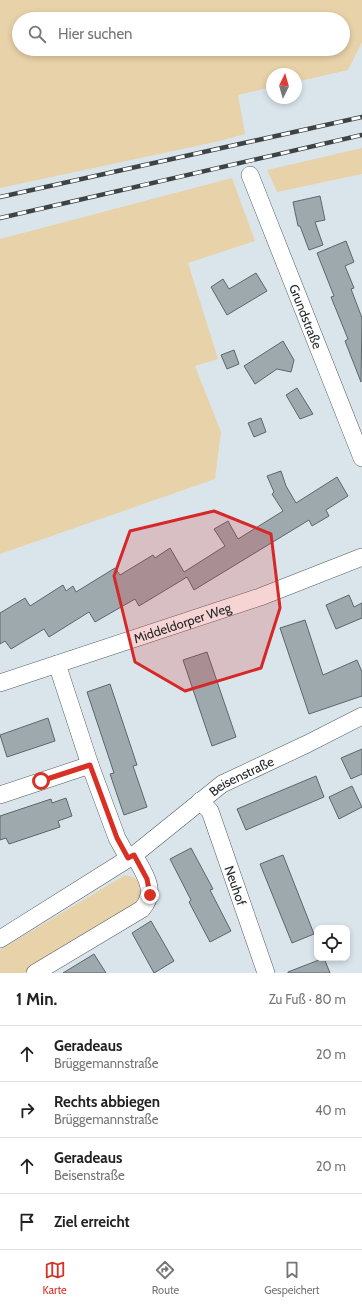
<!DOCTYPE html>
<html lang="de">
<head>
<meta charset="utf-8">
<style>
  body { margin:0; font-family:Cabin,sans-serif; background:#f6f6f6; color:#222 }
  .controls { position:absolute; right:12px; bottom:12px; display:grid; overflow:hidden; border-radius:8px; box-shadow:0 2px 6px #0003 }
  .controls button { width:36px; height:36px; display:grid; place-items:center; padding:0; border:0; border-bottom:1px solid #e0e0e0; background:#fff; color:#222; font:20px sans-serif }
  .compass { position:absolute; left:266px; top:68px; width:36px; height:36px; border-radius:50%; background:#fff; box-shadow:0 2px 6px #0003; rotate:5deg }
  .stop { position:absolute; width:12px; height:12px; margin:-9px; border:3px solid #d93025; border-radius:50%; background:#fff }
  .stop.end { background:#d93025; border-color:#fff; box-shadow:0 1px 4px #0008 }
  .list { margin:0; padding:0; list-style:none }
  h2 { display:flex; justify-content:space-between; align-items:center; height:52px; margin:0; padding:0 16px; font-size:17px }
  h2 small { font-size:13px; font-weight:400; color:#767676 }
  .list li { display:grid; grid-template-columns:26px 1fr auto; gap:12px; align-items:center; box-sizing:border-box; height:56px; padding:0 16px; border-top:1px solid #e0e0e0 }
  .list b { display:block; font-size:15px; white-space:nowrap }
  .list p { margin:0; font-size:13px; white-space:nowrap; color:#767676 }
  .list em { font-size:13px; font-style:normal; color:#767676 }
  .icon { flex:none; width:22px; height:22px; fill:none; stroke:currentColor; stroke-width:2; stroke-linecap:round; stroke-linejoin:round }
  .map { position:relative; flex:none; width:362px; height:973px; overflow:hidden }
  .search { position:absolute; background:#fff; box-shadow:0 2px 6px #0003; left:12px; right:12px; top:12px; height:44px; display:flex; align-items:center; gap:10px; box-sizing:border-box; padding:0 14px; border-radius:22px; color:#767676; font-size:15px }
  .sheet { height:276px; background:#fff }
  nav { display:flex; justify-content:space-around; align-items:center; box-sizing:border-box; height:56px; border-top:1px solid #e0e0e0; background:#fff; font-size:11px; color:#767676 }
  nav a { display:grid; justify-items:center; gap:2px }
  nav .on { color:#d93025 }
  .map>svg:first-child { display:block }
</style>
</head>
<body>
<div class="map">
<svg width="362" height="973" viewBox="0 0 362 973">
  <rect width="100%" height="100%" fill="#d9e5eb"/>
  <g fill="#e8d2a9" fill-rule="evenodd">
    <path d="M 0,0 L 362,0 L 362,42 L 348,70 L 296,82 L 296,74 L 272,74 L 272,87 L 238,95 L 245,134 L 220,141 L 0,188 ZM 19,19 L 343,19 L 343,49 L 19,49 Z"/>
    <path d="M 362,148 L 362,174 L 277,192 L 267,170 Z"/>
    <path d="M 232,178 L 255,241 L 188,263 L 218,359 L 195,366 L 221,432 L 215,479 L 0,554 L 0,239 Z"/>
    <path d="M 125,875 C 142,878 146,890 136,903 L 24,973 L 0,973 L 0,950 Z"/>
  </g>
  <g fill="#9ea9ae" stroke="#5c666b">
    <path d="M 320,196 L 325,220 L 315,222 L 323,245 L 309,250 L 300,226 L 298,226 L 293,202 Z"/>
    <path d="M 346,241 L 354,262 L 345,266 L 354,288 L 351,289 L 362,318 L 361,382 L 345,341 L 348,339 L 331,297 L 334,296 L 317,253 Z"/>
    <path d="M 256,273 L 267,291 L 227,315 L 211,287 L 223,279 L 229,289 Z"/>
    <path d="M 283,341 L 294,360 L 291,372 L 277,369 L 255,384 L 244,366 Z"/>
    <path d="M 234,350 L 239,364 L 227,369 L 221,355 Z"/>
    <path d="M 297,388 L 313,414 L 300,419 L 286,395 Z"/>
    <path d="M 261,418 L 266,432 L 254,437 L 248,423 Z"/>
    <path d="M 281,471 L 286,486 L 296,503 L 337,477 L 348,496 L 326,510 L 329,516 L 312,526 L 309,520 L 194,590 L 187,577 L 139,606 L 135,599 L 95,622 L 89,612 L 49,637 L 44,629 L 11,649 L 5,641 L 0,644 L 0,613 L 25,598 L 30,606 L 63,585 L 66,591 L 73,586 L 76,592 L 115,568 L 120,575 L 153,555 L 155,558 L 170,548 L 184,572 L 225,546 L 214,529 L 228,521 L 238,539 L 283,511 L 272,494 L 274,492 L 267,476 Z"/>
    <path d="M 349,595 L 354,607 L 362,603 L 362,618 L 336,629 L 326,605 Z"/>
    <path d="M 305,620 L 323,675 L 357,660 L 362,672 L 362,696 L 309,714 L 280,628 Z"/>
    <path d="M 207,652 L 236,737 L 212,746 L 183,660 Z"/>
    <path d="M 110,684 L 137,765 L 133,766 L 147,807 L 124,815 L 110,774 L 114,773 L 87,692 Z"/>
    <path d="M 48,718 L 55,741 L 7,757 L 0,735 Z"/>
    <path d="M 362,749 L 362,774 L 351,779 L 341,758 Z"/>
    <path d="M 316,776 L 324,797 L 246,830 L 237,809 Z"/>
    <path d="M 352,786 L 362,807 L 339,819 L 329,797 Z"/>
    <path d="M 66,798 L 72,816 L 58,821 L 60,827 L 9,844 L 6,838 L 0,840 L 0,816 L 51,799 L 52,803 Z"/>
    <path d="M 191,848 L 213,889 L 210,890 L 231,931 L 210,942 L 189,902 L 191,900 L 170,859 Z"/>
    <path d="M 283,855 L 314,934 L 292,943 L 260,864 Z"/>
    <path d="M 151,921 L 174,961 L 154,973 L 132,933 Z"/>
    <path d="M 94,954 L 106,973 L 63,973 Z"/>
    <path d="M 324,958 L 330,973 L 288,973 L 288,972 Z"/>
  </g>
  <g fill="none" stroke-linecap="round" stroke-linejoin="round">
    <defs>
      <g id="minor">
        <path id="s1" d="M 250,175 L 362,458"/>
        <path d="M 57,664 L 90,765 L 117,838 L 128,858"/>
        <path id="s2" d="M 0,683 L 260,597 L 362,557"/>
        <path d="M 0,795 L 90,765"/>
        <path id="s3" d="M 200,801 L 210,811 L 266,973"/>
        <path id="s4" d="M 0,939 L 134,855 L 222,784 L 307,744 L 362,716"/>
        <path d="M 35,973 L 142,909 C 158,891 144,873 134,855"/>
      </g>
    </defs>
    <use href="#minor" stroke="#535d62" stroke-width="18"/>
    <use href="#minor" stroke="#fff" stroke-width="17"/>
    <defs>
      <g id="rail">
        <path d="M 0,197 L 362,117"/>
        <path d="M 0,218 L 362,135"/>
      </g>
    </defs>
    <use href="#rail" stroke="#3e4446" stroke-width="4.5"/>
    <use href="#rail" stroke="#fff" stroke-width="3" stroke-dasharray="9" stroke-linecap="butt"/>
  </g>
  <g fill="none" stroke-linecap="round" stroke-linejoin="round">
    <path stroke="#d93025" stroke-width="5" d="M 41,781 L 90,765 L 117,838 L 128,858 L 134,855 L 147,879 L 150,895"/>
  </g>
  <path fill="#d62828" fill-opacity="0.2" stroke="#d62828" stroke-width="3" stroke-linejoin="round" d="M 214,511 L 271,534 L 280,608 L 261,668 L 185,691 L 135,662 L 114,576 L 130,531 Z"/>
  <g text-anchor="middle" stroke-width="3.5" stroke-linejoin="round" paint-order="stroke">
    <g font-size="13" fill="#222729" stroke="#fff">
      <text dy="5" stroke="none"><textPath href="#s1" startOffset="152">Grundstraße</textPath></text>
      <text dy="5" stroke="none"><textPath href="#s2" startOffset="192">Middeldorper Weg</textPath></text>
      <text dy="5" stroke="none"><textPath href="#s4" startOffset="292">Beisenstraße</textPath></text>
      <text dy="5" stroke="none"><textPath href="#s3" startOffset="93">Neuhof</textPath></text>
    </g>
  </g>
</svg>
<div class="controls">
<button><svg class="icon" aria-label="locate" viewBox="0 0 24 24"><circle cx="12" cy="12" r="6"/><path d="M12 2v4M12 18v4M2 12h4M18 12h4"/></svg></button>
</div>
<svg class="compass" viewBox="-18 -18 36 36"><path d="M0-13l5 13h-10z" fill="#e53935"/><path d="M0 13l5-13h-10z" fill="#767676"/></svg>
<div class="stop" style="left:41px;top:781px"></div>
<div class="stop end" style="left:150px;top:895px"></div>
<div class="search"><svg class="icon" aria-label="search" viewBox="0 0 24 24"><circle cx="10" cy="10" r="6"/><path d="M15 15l6 6"/></svg>Hier suchen</div>
</div>
<section class="sheet">
<h2>1 Min.<small>Zu Fuß · 80 m</small></h2>
<ul class="list">
<li><svg class="icon" aria-label="ahead" viewBox="0 0 24 24"><path d="M12 20V5M6 11l6-6 6 6"/></svg><div><b>Geradeaus</b><p>Brüggemannstraße</p></div><em>20 m</em></li>
<li><svg class="icon" aria-label="right" viewBox="0 0 24 24"><path d="M7 20v-9h11M14 6l5 5-5 5"/></svg><div><b>Rechts abbiegen</b><p>Brüggemannstraße</p></div><em>40 m</em></li>
<li><svg class="icon" aria-label="ahead" viewBox="0 0 24 24"><path d="M12 20V5M6 11l6-6 6 6"/></svg><div><b>Geradeaus</b><p>Beisenstraße</p></div><em>20 m</em></li>
<li><svg class="icon" aria-label="arrive" viewBox="0 0 24 24"><path d="M6 21V4h12l-3 4 3 4H6"/></svg><div><b>Ziel erreicht</b></div></li>
</ul>
</section>
<nav>
<a class="on"><svg class="icon" aria-label="map" viewBox="0 0 24 24"><path d="M3 6l6-2 6 2 6-2v14l-6 2-6-2-6 2zM9 4v14M15 6v14"/></svg>Karte</a>
<a><svg class="icon" aria-label="directions" viewBox="0 0 24 24"><path d="M12 3l9 9-9 9-9-9zM9 14v-3h6M13 9l2 2-2 2"/></svg>Route</a>
<a><svg class="icon" aria-label="saved" viewBox="0 0 24 24"><path d="M7 4h10v16l-5-4-5 4z"/></svg>Gespeichert</a>
</nav>
</body>
</html>
